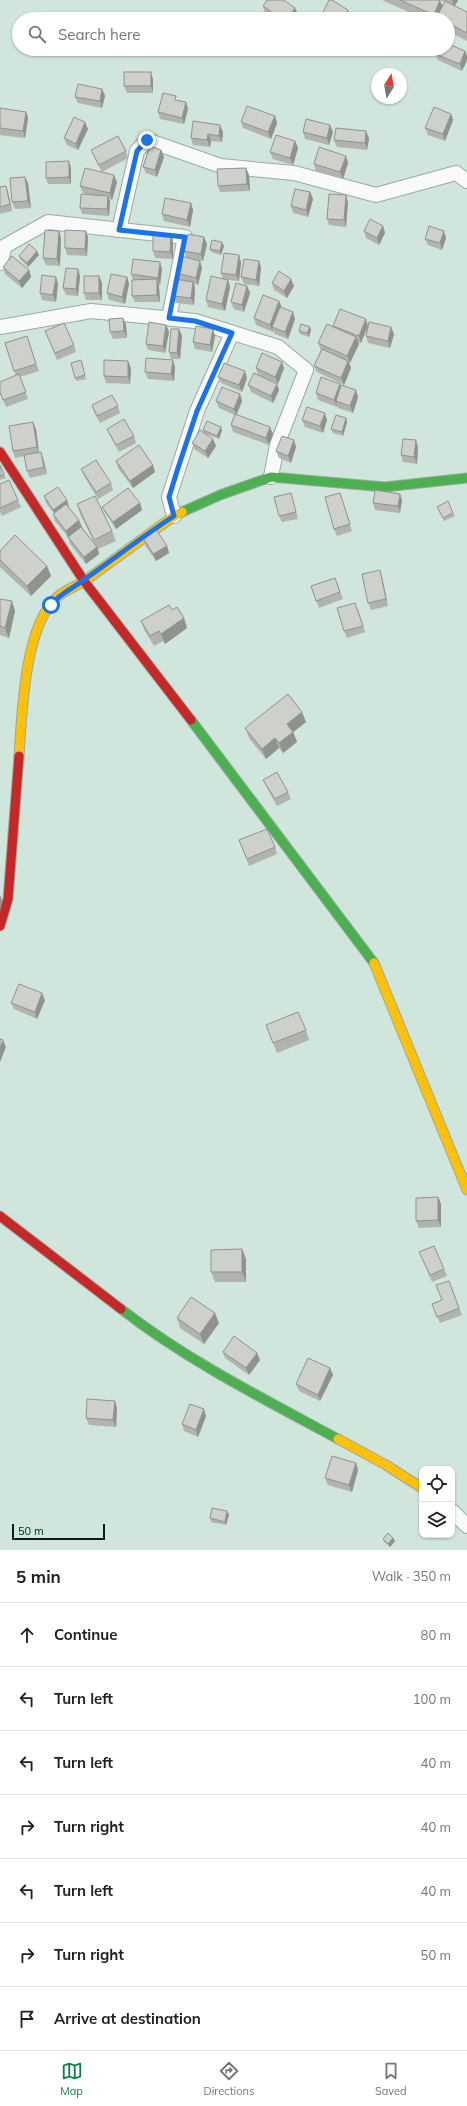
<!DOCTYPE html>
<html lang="en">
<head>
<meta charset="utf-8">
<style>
  body { margin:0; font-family:Mulish,sans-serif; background:#f2f2f2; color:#202124 }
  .controls { position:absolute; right:12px; bottom:12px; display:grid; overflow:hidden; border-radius:8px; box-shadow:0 1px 3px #0004 }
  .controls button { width:36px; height:36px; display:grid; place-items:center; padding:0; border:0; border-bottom:1px solid #e0e0e0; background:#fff; color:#202124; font:20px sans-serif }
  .compass { position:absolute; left:371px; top:68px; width:36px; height:36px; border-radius:50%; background:#fff; box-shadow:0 1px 3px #0004; rotate:11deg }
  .scale { position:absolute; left:12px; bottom:10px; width:93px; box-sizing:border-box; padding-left:4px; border:2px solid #0d1b15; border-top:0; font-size:11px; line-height:14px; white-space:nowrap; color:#0d1b15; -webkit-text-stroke:3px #c8eddb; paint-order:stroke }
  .stop { position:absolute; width:12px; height:12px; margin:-9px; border:3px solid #1a73e8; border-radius:50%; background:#fff }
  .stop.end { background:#1a73e8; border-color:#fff; box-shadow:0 1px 4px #0008 }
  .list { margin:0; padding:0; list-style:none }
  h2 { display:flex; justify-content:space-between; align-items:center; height:52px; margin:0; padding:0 16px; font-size:17px }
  h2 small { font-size:13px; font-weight:400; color:#757577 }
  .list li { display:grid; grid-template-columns:26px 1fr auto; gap:12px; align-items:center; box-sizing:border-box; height:64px; padding:0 16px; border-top:1px solid #e0e0e0 }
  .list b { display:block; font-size:15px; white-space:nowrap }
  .list em { font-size:13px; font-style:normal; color:#757577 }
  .icon { flex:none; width:22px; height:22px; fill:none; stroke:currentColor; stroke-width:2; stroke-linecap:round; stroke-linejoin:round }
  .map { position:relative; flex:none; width:467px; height:1550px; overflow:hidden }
  .search { position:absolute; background:#fff; box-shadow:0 1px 3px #0004; left:12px; right:12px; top:12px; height:44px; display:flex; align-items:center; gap:10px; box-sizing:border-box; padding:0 14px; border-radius:22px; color:#757577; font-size:15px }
  .sheet { height:500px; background:#fff }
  nav { display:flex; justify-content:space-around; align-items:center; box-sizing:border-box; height:56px; border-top:1px solid #e0e0e0; background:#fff; font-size:11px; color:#757577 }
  nav a { display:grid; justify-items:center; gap:2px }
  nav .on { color:#0b8043 }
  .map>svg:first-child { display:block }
</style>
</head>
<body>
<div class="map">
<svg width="467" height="1550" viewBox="0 0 467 1550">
  <rect width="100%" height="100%" fill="#d0e5db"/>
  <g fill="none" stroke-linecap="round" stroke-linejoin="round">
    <defs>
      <g id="street">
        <path d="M 119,230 L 137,151 L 147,140 L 221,166 L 294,173 L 376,195 L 456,173 L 467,181"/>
        <path d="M 0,263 L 5,246 L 48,222 L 185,237 L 169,318"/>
        <path d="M 0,327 L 91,311 L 195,321 L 278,347 L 306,370 L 277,445 L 271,477"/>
        <path d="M 174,516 L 169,497 L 197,411 L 232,333"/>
        <path d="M 452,1511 L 467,1526"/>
      </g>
      <g id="fast">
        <path d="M 182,512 L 220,495 L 271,477 L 385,487 L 467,478"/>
        <path d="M 191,720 L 374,963"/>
        <path d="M 121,1309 C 188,1361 264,1399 338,1439"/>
      </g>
      <g id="slow">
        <path d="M 19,756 C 22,714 24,627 57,597 C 65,590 77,586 86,580 C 115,559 145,537 174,516 L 182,512"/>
        <path d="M 374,963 L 467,1190"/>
        <path d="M 338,1439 L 386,1465 L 422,1488"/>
      </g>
      <g id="jam">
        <path d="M 0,452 L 84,581 L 191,720"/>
        <path d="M 0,926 L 8,899 L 19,756"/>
        <path d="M 0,1216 L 121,1309"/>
      </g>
    </defs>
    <use href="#street" stroke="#9aaaa2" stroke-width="16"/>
    <use href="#fast" stroke="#9aaaa2" stroke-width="11"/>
    <use href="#slow" stroke="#9aaaa2" stroke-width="11"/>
    <use href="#jam" stroke="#9aaaa2" stroke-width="11"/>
    <use href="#street" stroke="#f8fbfa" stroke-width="14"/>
    <use href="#fast" stroke="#4caf50" stroke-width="9"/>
    <use href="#slow" stroke="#ffc107" stroke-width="9"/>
    <use href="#jam" stroke="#c62828" stroke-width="9"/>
  </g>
  <g fill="#b1b3af">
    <path d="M 382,0 L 439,0 L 442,6 L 445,2 L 440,0 L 458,0 L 455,6 L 467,12 L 467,41 L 448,31 L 448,19 L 424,19 Z"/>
    <path d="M 263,6 L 298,14 L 294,19 L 274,19 L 265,13 Z"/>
    <path d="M 465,51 L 467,56 L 467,60 L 462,71 L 438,60 L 435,54 Z"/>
    <path d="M 153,79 L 153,93 L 127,93 L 124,86 Z"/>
    <path d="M 102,89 L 105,96 L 102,108 L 78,103 L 75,97 Z"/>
    <path d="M 177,100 L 186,102 L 188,109 L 184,124 L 160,119 L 158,112 Z"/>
    <path d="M 0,108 L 26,112 L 28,118 L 25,138 L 0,135 Z"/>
    <path d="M 451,114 L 453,120 L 445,141 L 428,135 L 425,128 Z"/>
    <path d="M 275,116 L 277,123 L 271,139 L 243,128 L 241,122 Z"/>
    <path d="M 330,125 L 333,132 L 329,145 L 305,139 L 303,132 Z"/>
    <path d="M 88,129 L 78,150 L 67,145 L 64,138 Z"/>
    <path d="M 223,132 L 222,142 L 211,141 L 210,147 L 193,145 L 191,138 Z"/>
    <path d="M 369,138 L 367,150 L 337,147 L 334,140 Z"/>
    <path d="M 295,141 L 298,148 L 293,165 L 273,159 L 270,152 Z"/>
    <path d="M 91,150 L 126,151 L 128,158 L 102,172 L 94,157 Z"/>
    <path d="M 161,150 L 164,157 L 157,177 L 146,173 L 143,167 Z"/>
    <path d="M 346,156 L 348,163 L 343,179 L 316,171 L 314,164 Z"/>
    <path d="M 69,161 L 71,168 L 71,184 L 48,184 L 46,178 Z"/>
    <path d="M 246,168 L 249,175 L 250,191 L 220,192 L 218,186 Z"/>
    <path d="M 117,182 L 112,200 L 109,199 L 110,202 L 109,216 L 82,214 L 80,208 L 90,195 L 83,193 L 80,186 Z"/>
    <path d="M 28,183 L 31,208 L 15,209 L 12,202 Z"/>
    <path d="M 6,186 L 8,192 L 12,211 L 0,214 L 0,187 Z"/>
    <path d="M 310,192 L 313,199 L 308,217 L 293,213 L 291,206 Z"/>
    <path d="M 348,202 L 346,227 L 329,225 L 327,219 Z"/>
    <path d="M 191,203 L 193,210 L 190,227 L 164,221 L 162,214 Z"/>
    <path d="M 383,226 L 385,233 L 379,245 L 366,238 L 364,231 Z"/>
    <path d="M 59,231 L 61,238 L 60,266 L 46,265 L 43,258 Z"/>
    <path d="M 86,231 L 88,237 L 87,256 L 67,255 L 65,248 Z"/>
    <path d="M 171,234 L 173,241 L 173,259 L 155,258 L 153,251 Z"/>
    <path d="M 446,238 L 442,250 L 428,245 L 425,239 Z"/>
    <path d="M 207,244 L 203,261 L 186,258 L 202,268 L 198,285 L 194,284 L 195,288 L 194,305 L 176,303 L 174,296 L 179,280 L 177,273 L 186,258 L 184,251 Z"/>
    <path d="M 224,246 L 221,255 L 211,252 L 210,249 Z"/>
    <path d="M 39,255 L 28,267 L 20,259 L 19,256 Z"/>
    <path d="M 259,261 L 261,268 L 259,286 L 244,284 L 241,277 Z"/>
    <path d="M 241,262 L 239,281 L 228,280 L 230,287 L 225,311 L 208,307 L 206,300 L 223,279 L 221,273 Z"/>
    <path d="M 3,267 L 29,270 L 31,277 L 22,288 L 5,274 Z"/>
    <path d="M 162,269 L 160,285 L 159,284 L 159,286 L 160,302 L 135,302 L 132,296 L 133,280 L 131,274 Z"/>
    <path d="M 80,276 L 78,296 L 66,295 L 63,288 Z"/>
    <path d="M 99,276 L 102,283 L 102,300 L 86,300 L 84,293 Z"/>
    <path d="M 56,277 L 58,284 L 56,302 L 42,300 L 40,293 Z"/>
    <path d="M 127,277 L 129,284 L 125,304 L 109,300 L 107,293 Z"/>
    <path d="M 272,283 L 294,286 L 287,298 L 274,290 Z"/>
    <path d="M 247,286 L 250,293 L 244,312 L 234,309 L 231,302 Z"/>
    <path d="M 282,308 L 295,319 L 288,339 L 275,334 L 273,330 L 273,332 L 256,325 L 254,318 Z"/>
    <path d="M 123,318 L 126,325 L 127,338 L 113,339 L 110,332 Z"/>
    <path d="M 166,325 L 169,332 L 165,353 L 148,350 L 146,344 Z"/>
    <path d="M 333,326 L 368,326 L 361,343 L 358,342 L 359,344 L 350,363 L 349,363 L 351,368 L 344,385 L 317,372 L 314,366 L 321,350 L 318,343 L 334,327 Z"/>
    <path d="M 179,329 L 182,336 L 180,359 L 171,359 L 169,352 Z"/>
    <path d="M 213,329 L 215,336 L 212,352 L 195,349 L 193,342 Z"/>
    <path d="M 311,330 L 309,337 L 300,334 L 299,331 Z"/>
    <path d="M 45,331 L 74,345 L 76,352 L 57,360 Z"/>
    <path d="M 394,334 L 390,348 L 368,343 L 366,336 Z"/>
    <path d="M 27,336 L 39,371 L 20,377 L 28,399 L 6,407 L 0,393 L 16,376 L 5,343 Z"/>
    <path d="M 82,363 L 86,379 L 76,381 L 75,378 Z"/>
    <path d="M 175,367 L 174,381 L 148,379 L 145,372 Z"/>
    <path d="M 131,368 L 130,384 L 106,383 L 104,376 Z"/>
    <path d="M 256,368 L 284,368 L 278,384 L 258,375 Z"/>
    <path d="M 218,377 L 247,378 L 242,392 L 221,383 Z"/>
    <path d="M 277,384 L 279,390 L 273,403 L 251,392 L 248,385 Z"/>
    <path d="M 341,386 L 358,397 L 353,413 L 338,408 L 337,405 L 337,407 L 318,400 L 316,393 Z"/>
    <path d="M 240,394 L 242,401 L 237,415 L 273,434 L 269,445 L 233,432 L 231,425 L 235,415 L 219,408 L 216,401 Z"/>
    <path d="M 92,405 L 118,406 L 120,413 L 100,423 L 94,412 Z"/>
    <path d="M 346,418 L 347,422 L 343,436 L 333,433 L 331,429 Z"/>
    <path d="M 302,420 L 327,420 L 323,433 L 305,427 Z"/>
    <path d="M 36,429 L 39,452 L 43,458 L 47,474 L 30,478 L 27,471 L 24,456 L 15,458 L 13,451 Z"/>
    <path d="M 107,429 L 134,436 L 136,443 L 119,452 L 110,436 Z"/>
    <path d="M 203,430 L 222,430 L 219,439 L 206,434 L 213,439 L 216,446 L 208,458 L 194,449 L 192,443 L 204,433 Z"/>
    <path d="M 294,440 L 296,447 L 291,463 L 279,458 L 276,451 Z"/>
    <path d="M 418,447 L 417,464 L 403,462 L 401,455 Z"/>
    <path d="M 116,461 L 155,472 L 133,488 L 118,468 Z"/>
    <path d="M 0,465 L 6,478 L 0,480 Z"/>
    <path d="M 81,469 L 111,483 L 113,490 L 98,499 L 84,476 Z"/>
    <path d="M 0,484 L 18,500 L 21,507 L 2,516 L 0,512 Z"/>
    <path d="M 340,493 L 352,531 L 337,536 L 334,529 Z"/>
    <path d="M 44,496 L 69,507 L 82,527 L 95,544 L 80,514 L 77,504 L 112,531 L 116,541 L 98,549 L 99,554 L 86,564 L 70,544 L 68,537 L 55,521 L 53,514 L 54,513 L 46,503 Z"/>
    <path d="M 293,499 L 298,519 L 282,522 L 279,516 Z"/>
    <path d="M 402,500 L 400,513 L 375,510 L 373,503 Z"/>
    <path d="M 140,503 L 142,510 L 116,529 L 105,513 L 102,507 Z"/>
    <path d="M 437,507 L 453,513 L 455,516 L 444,521 Z"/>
    <path d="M 143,538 L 167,546 L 169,553 L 156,561 L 145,545 Z"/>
    <path d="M 0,551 L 47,566 L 51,576 L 31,596 L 0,567 Z"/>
    <path d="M 382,577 L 388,606 L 371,610 L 368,603 Z"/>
    <path d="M 335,578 L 343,599 L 319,608 L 311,586 Z"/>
    <path d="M 0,599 L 15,611 L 9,638 L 0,635 Z"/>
    <path d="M 358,609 L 365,632 L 347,638 L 344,631 Z"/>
    <path d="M 172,610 L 187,628 L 165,644 L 163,641 L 154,646 L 145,631 L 141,621 Z"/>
    <path d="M 306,722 L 293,732 L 297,742 L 283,753 L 279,748 L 266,759 L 249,738 L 245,728 Z"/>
    <path d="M 263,780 L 288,792 L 291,799 L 277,806 L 266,786 Z"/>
    <path d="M 239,840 L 275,847 L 277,854 L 249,866 Z"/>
    <path d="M 45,1000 L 37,1019 L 14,1009 L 11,1003 Z"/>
    <path d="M 266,1025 L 306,1030 L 309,1040 L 277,1053 Z"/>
    <path d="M 438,1197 L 441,1204 L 441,1227 L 419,1228 L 416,1221 Z"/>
    <path d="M 242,1249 L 246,1259 L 246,1282 L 215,1282 L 211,1272 Z"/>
    <path d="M 419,1252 L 444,1269 L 447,1276 L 432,1282 Z"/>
    <path d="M 449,1281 L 462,1315 L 440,1323 L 432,1304 L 442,1300 Z"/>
    <path d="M 177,1318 L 219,1323 L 204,1344 L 180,1328 Z"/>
    <path d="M 223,1352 L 257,1353 L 260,1360 L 249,1375 L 225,1358 Z"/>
    <path d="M 330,1368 L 333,1375 L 320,1401 L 299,1391 L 296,1384 Z"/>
    <path d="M 117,1408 L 116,1427 L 89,1425 L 86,1418 Z"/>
    <path d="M 206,1416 L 198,1437 L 184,1431 L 182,1424 Z"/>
    <path d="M 356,1463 L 358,1470 L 352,1492 L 328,1485 L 325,1478 Z"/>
    <path d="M 227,1511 L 229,1515 L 226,1525 L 211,1522 L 210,1518 Z"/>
    <path d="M 393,1538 L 395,1541 L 390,1547 L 384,1542 L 383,1539 Z"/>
  </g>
  <g fill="#90928e">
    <path d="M 440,0 L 444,10 L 437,17 L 438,19 L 435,19 L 434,15 Z"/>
    <path d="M 452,0 L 458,0 L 454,7 Z"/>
    <path d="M 295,8 L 298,14 L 294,19 L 287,19 Z"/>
    <path d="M 348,10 L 351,17 L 349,19 L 342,19 Z"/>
    <path d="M 465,51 L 467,56 L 467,60 L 462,71 L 460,64 Z"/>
    <path d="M 151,72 L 153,79 L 153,93 L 151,86 Z"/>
    <path d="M 102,89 L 105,96 L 102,108 L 100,101 Z"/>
    <path d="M 186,102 L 188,109 L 184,124 L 182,118 Z"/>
    <path d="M 26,112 L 28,118 L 25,138 L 23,131 Z"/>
    <path d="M 451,114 L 453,120 L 445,141 L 443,134 Z"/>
    <path d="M 275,116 L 277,123 L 271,139 L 268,132 Z"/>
    <path d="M 85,122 L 88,129 L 78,150 L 76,144 Z"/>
    <path d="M 220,125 L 223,132 L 222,142 L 219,136 Z"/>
    <path d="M 330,125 L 333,132 L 329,145 L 327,138 Z"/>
    <path d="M 366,131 L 369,138 L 367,150 L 365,143 Z"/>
    <path d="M 208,134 L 211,141 L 210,147 L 207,140 Z"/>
    <path d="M 295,141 L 298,148 L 293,165 L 290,158 Z"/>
    <path d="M 161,150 L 164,157 L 157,177 L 155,170 Z"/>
    <path d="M 346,156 L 348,163 L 343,179 L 340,172 Z"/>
    <path d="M 69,161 L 71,168 L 71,184 L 69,177 Z"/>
    <path d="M 246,168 L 249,175 L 250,191 L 247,184 Z"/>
    <path d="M 114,175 L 117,182 L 112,200 L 110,193 Z"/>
    <path d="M 25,177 L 28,183 L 31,208 L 28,201 Z"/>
    <path d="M 6,186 L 8,192 L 12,211 L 10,204 Z"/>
    <path d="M 310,192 L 313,199 L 308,217 L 306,210 Z"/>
    <path d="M 346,195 L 348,202 L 346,227 L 344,220 Z"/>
    <path d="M 108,196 L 110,202 L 109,216 L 107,209 Z"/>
    <path d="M 191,203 L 193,210 L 190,227 L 187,220 Z"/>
    <path d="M 383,226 L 385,233 L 379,245 L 377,238 Z"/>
    <path d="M 59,231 L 61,238 L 60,266 L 57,259 Z"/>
    <path d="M 86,231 L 88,237 L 87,256 L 85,249 Z"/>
    <path d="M 444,231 L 446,238 L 442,250 L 440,243 Z"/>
    <path d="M 171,234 L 173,241 L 173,259 L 170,252 Z"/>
    <path d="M 204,237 L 207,244 L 203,261 L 201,254 Z"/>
    <path d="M 222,242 L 224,246 L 221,255 L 220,251 Z"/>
    <path d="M 37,251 L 39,255 L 28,267 L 27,263 Z"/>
    <path d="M 239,255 L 241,262 L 239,281 L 236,275 Z"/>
    <path d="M 200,261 L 202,268 L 198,285 L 196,278 Z"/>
    <path d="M 259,261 L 261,268 L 259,286 L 256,280 Z"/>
    <path d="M 160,262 L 162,269 L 160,285 L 158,278 Z"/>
    <path d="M 78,269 L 80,276 L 78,296 L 76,289 Z"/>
    <path d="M 29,270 L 31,277 L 22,288 L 19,281 Z"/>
    <path d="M 99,276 L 102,283 L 102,300 L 99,293 Z"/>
    <path d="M 56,277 L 58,284 L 56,302 L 53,295 Z"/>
    <path d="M 127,277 L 129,284 L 125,304 L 122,297 Z"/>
    <path d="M 157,279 L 159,286 L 160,302 L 157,295 Z"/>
    <path d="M 291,279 L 294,286 L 287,298 L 284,291 Z"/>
    <path d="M 228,280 L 230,287 L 225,311 L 222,304 Z"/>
    <path d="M 193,282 L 195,288 L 194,305 L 191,298 Z"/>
    <path d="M 247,286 L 250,293 L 244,312 L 242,305 Z"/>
    <path d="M 279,301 L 282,308 L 272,327 L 273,330 L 273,332 L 270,325 Z"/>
    <path d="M 293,312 L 295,319 L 288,339 L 285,332 Z"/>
    <path d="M 123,318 L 126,325 L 127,338 L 124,331 Z"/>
    <path d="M 366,319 L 368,326 L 361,343 L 359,336 Z"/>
    <path d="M 166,325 L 169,332 L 165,353 L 163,346 Z"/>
    <path d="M 310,327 L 311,330 L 309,337 L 307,333 Z"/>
    <path d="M 391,327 L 394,334 L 390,348 L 388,341 Z"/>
    <path d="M 179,329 L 182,336 L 180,359 L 177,353 Z"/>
    <path d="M 213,329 L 215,336 L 212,352 L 210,345 Z"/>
    <path d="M 356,337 L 359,344 L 350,363 L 347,356 Z"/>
    <path d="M 173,360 L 175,367 L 174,381 L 171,374 Z"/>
    <path d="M 128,361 L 131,368 L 130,384 L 128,377 Z"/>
    <path d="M 348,361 L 351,368 L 344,385 L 341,378 Z"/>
    <path d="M 282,362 L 284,368 L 278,384 L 275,377 Z"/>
    <path d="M 245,371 L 247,378 L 242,392 L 239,385 Z"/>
    <path d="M 277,384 L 279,390 L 273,403 L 271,396 Z"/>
    <path d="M 340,384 L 343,391 L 336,401 L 337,405 L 337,407 L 334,400 Z"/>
    <path d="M 356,390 L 358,397 L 353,413 L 350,406 Z"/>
    <path d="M 240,394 L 242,401 L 236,415 L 234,409 Z"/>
    <path d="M 325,413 L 327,420 L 323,433 L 320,426 Z"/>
    <path d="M 346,418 L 347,422 L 343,436 L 342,432 Z"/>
    <path d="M 33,422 L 36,429 L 39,454 L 37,447 Z"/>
    <path d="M 221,427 L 222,430 L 219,439 L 217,436 Z"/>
    <path d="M 270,427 L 273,434 L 269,445 L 266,438 Z"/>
    <path d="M 213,439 L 216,446 L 208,458 L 205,451 Z"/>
    <path d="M 294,440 L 296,447 L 291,463 L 288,456 Z"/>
    <path d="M 416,440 L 418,447 L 417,464 L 414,457 Z"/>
    <path d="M 41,452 L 43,458 L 47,474 L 44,467 Z"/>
    <path d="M 153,465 L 155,472 L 133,488 L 130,481 Z"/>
    <path d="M 400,494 L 402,500 L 400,513 L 398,506 Z"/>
    <path d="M 67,500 L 69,507 L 56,516 L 53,510 Z"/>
    <path d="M 140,503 L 142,510 L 116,529 L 113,522 Z"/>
    <path d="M 79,520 L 82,527 L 68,538 L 66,531 Z"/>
    <path d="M 167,546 L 169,553 L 156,561 L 153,554 Z"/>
    <path d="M 97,547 L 99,554 L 86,564 L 84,557 Z"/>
    <path d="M 47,566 L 51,576 L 31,596 L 27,586 Z"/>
    <path d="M 380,570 L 382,577 L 388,606 L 386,599 Z"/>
    <path d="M 12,601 L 15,611 L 9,638 L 5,628 Z"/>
    <path d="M 184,618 L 187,628 L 165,644 L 161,634 Z"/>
    <path d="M 302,712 L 306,722 L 291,734 L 287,724 Z"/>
    <path d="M 293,732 L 297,742 L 283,753 L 279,743 Z"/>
    <path d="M 275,738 L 279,748 L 266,759 L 262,749 Z"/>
    <path d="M 0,895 L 2,900 L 0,912 Z"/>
    <path d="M 42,993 L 45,1000 L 37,1019 L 35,1012 Z"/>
    <path d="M 3,1040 L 6,1047 L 0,1062 L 0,1049 Z"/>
    <path d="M 438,1197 L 441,1204 L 441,1227 L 438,1220 Z"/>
    <path d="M 242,1249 L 246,1259 L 246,1282 L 242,1272 Z"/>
    <path d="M 215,1313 L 219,1323 L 204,1344 L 200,1334 Z"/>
    <path d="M 257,1353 L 260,1360 L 249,1375 L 246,1368 Z"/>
    <path d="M 330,1368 L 333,1375 L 320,1401 L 318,1395 Z"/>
    <path d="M 115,1401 L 117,1408 L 116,1427 L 113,1420 Z"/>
    <path d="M 204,1409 L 206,1416 L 198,1437 L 196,1430 Z"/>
    <path d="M 356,1463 L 358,1470 L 352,1492 L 349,1485 Z"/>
    <path d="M 227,1511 L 229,1515 L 226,1525 L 225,1522 Z"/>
    <path d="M 393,1538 L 395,1541 L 390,1547 L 388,1544 Z"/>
  </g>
  <g fill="#ced0cb" stroke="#90928e">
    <path d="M 267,0 L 284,0 L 295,8 L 287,19 L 282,19 L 263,6 Z"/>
    <path d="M 329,0 L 332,0 L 348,10 L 342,19 L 326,19 L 321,16 Z"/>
    <path d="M 400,0 L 440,0 L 434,15 Z"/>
    <path d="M 445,1 L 467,12 L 467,33 L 448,23 L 448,19 L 441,19 L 437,17 Z"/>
    <path d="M 448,44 L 465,51 L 460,64 L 435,54 L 437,49 L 448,49 Z"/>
    <rect x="124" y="72" width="27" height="14"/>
    <path d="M 78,84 L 102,89 L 100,101 L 75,97 Z"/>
    <path d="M 163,93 L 176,96 L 175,100 L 186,102 L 182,118 L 158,112 Z"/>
    <path d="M 247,106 L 275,116 L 268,132 L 241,122 Z"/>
    <path d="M 434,107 L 451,114 L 443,134 L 425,128 Z"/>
    <path d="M 0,108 L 26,112 L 23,131 L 0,128 Z"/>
    <path d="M 74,117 L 85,122 L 76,144 L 64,138 Z"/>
    <path d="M 306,119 L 330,125 L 327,138 L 303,132 Z"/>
    <path d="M 193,121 L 220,125 L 219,136 L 208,134 L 207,140 L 191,138 Z"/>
    <path d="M 336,128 L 366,131 L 365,143 L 334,140 Z"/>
    <path d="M 276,135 L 295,141 L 290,158 L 270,152 Z"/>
    <path d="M 118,136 L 126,151 L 99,165 L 91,150 Z"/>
    <path d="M 150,146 L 161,150 L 155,170 L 143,167 Z"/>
    <path d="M 319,147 L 346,156 L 340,172 L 314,164 Z"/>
    <path d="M 69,161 L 69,177 L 46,178 L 46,162 Z"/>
    <path d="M 85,168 L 114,175 L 110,193 L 80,186 Z"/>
    <path d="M 246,168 L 247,184 L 218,186 L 217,169 Z"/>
    <path d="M 25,177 L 28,201 L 12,202 L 10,178 Z"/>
    <path d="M 6,186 L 10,204 L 0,207 L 0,187 Z"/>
    <path d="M 295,189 L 310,192 L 306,210 L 291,206 Z"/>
    <path d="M 81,194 L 108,196 L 107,209 L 80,208 Z"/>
    <path d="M 329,194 L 346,195 L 344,220 L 327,219 Z"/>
    <path d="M 165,198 L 191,203 L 187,220 L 162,214 Z"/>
    <path d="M 370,219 L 383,226 L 377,238 L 364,231 Z"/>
    <path d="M 429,226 L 444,231 L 440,243 L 425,239 Z"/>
    <path d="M 45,230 L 59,231 L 57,259 L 43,258 Z"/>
    <path d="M 65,230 L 86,231 L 85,249 L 65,248 Z"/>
    <path d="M 153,234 L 171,234 L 170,252 L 153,251 Z"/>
    <path d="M 188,234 L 204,237 L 201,254 L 184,251 Z"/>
    <path d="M 212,240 L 222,242 L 220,251 L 210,249 Z"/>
    <path d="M 29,244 L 37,251 L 27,263 L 19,256 Z"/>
    <path d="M 224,253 L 239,255 L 236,275 L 221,273 Z"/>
    <path d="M 12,256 L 29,270 L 19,281 L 3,267 Z"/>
    <path d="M 181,256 L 200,261 L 196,278 L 177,273 Z"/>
    <path d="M 133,259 L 160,262 L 158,278 L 131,274 Z"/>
    <path d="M 244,259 L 259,261 L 256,280 L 241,277 Z"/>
    <path d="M 66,268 L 78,269 L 76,289 L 63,288 Z"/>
    <path d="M 279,271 L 291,279 L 284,291 L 272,283 Z"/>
    <path d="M 111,274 L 127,277 L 122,297 L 107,293 Z"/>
    <path d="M 42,275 L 56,277 L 53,295 L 40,293 Z"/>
    <rect x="84" y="276" width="15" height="17"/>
    <path d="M 211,276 L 228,280 L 222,304 L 206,300 Z"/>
    <path d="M 157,279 L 157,295 L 132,296 L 132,280 Z"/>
    <path d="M 175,279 L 193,282 L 191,298 L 174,296 Z"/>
    <path d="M 236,283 L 247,286 L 242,305 L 231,302 Z"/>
    <path d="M 263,295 L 279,301 L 270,325 L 254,318 Z"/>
    <path d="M 280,307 L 293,312 L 285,332 L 272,327 Z"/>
    <path d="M 340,309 L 366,319 L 359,336 L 333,326 Z"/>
    <path d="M 123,318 L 124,331 L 110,332 L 109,319 Z"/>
    <path d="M 149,322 L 166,325 L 163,346 L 146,344 Z"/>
    <path d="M 369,322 L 391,327 L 388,341 L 366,336 Z"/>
    <path d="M 64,323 L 74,345 L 55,353 L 45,331 Z"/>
    <path d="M 301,324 L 310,327 L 307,333 L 299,331 Z"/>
    <path d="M 327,324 L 356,337 L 347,356 L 318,343 Z"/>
    <path d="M 196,326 L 213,329 L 210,345 L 193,342 Z"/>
    <path d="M 171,329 L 179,329 L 177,353 L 169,352 Z"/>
    <path d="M 27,336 L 36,364 L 14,371 L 5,343 Z"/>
    <path d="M 322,349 L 348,361 L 341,378 L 314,366 Z"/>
    <path d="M 262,353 L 282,362 L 275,377 L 256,368 Z"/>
    <path d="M 146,358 L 173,360 L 171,374 L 145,372 Z"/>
    <path d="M 81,360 L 85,375 L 75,378 L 71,363 Z"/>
    <path d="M 104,360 L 128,361 L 128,377 L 104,376 Z"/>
    <path d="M 224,363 L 245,371 L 239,385 L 218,377 Z"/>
    <path d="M 254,373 L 277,384 L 271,396 L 248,385 Z"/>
    <path d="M 19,374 L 26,392 L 3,400 L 0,392 L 0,382 Z"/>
    <path d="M 321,377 L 340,384 L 334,400 L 316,393 Z"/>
    <path d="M 341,385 L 356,390 L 350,406 L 336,401 Z"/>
    <path d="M 222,387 L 240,394 L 234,409 L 216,401 Z"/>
    <path d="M 112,395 L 118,406 L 97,416 L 92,405 Z"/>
    <path d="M 307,407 L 325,413 L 320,426 L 302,420 Z"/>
    <path d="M 235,414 L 270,427 L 266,438 L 231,425 Z"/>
    <path d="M 336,415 L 346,418 L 342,432 L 331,429 Z"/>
    <path d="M 124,419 L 134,436 L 116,445 L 107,429 Z"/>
    <path d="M 207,421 L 221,427 L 217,436 L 203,430 Z"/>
    <path d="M 33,422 L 37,447 L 13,451 L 9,426 Z"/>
    <path d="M 200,430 L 213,439 L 205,451 L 192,443 Z"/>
    <path d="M 282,436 L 294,440 L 288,456 L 276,451 Z"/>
    <path d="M 403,439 L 416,440 L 414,457 L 401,455 Z"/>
    <path d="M 139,445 L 153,465 L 130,481 L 116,461 Z"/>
    <path d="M 41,452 L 44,467 L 27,471 L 24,455 Z"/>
    <path d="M 96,460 L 111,483 L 96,492 L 81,469 Z"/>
    <path d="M 0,465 L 4,474 L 0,476 Z"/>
    <path d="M 9,480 L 18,500 L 0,508 L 0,484 Z"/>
    <path d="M 58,487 L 67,500 L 53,510 L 44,496 Z"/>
    <path d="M 128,488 L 140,503 L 113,522 L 102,507 Z"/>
    <path d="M 375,490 L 400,494 L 398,506 L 373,503 Z"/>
    <path d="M 291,493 L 296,512 L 279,516 L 274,497 Z"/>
    <path d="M 340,493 L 350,524 L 334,529 L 325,497 Z"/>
    <path d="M 95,496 L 112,531 L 94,540 L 77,504 Z"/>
    <path d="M 448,501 L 453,513 L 443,518 L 437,507 Z"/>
    <path d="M 66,504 L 79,520 L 66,531 L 53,514 Z"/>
    <path d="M 81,527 L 97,547 L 84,557 L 68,537 Z"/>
    <path d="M 156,529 L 167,546 L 153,554 L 143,538 Z"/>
    <path d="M 15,535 L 47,566 L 27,586 L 0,560 L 0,551 Z"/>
    <path d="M 380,570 L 386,599 L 368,603 L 362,574 Z"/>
    <path d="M 335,578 L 340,592 L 316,601 L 311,586 Z"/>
    <path d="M 0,599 L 12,601 L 5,628 L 0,626 Z"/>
    <path d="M 355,603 L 363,626 L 344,631 L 337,608 Z"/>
    <path d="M 169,605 L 172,610 L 177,607 L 184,618 L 161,634 L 159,631 L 150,636 L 141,621 Z"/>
    <path d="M 288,694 L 302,712 L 287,724 L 293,732 L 279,743 L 275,738 L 262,749 L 245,728 Z"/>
    <path d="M 277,772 L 288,792 L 275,799 L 263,780 Z"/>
    <path d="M 267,829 L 275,847 L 247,859 L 239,840 Z"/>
    <path d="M 19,984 L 42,993 L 35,1012 L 11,1003 Z"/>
    <path d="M 298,1012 L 306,1030 L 273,1043 L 266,1025 Z"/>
    <path d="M 0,1039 L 3,1040 L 0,1049 Z"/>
    <path d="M 438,1197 L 438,1220 L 416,1221 L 416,1198 Z"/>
    <path d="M 434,1246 L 444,1269 L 430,1275 L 419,1252 Z"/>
    <path d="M 242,1249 L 242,1272 L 211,1272 L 211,1250 Z"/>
    <path d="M 449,1281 L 459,1308 L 437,1317 L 432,1304 L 442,1300 L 436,1285 Z"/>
    <path d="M 191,1297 L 215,1313 L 200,1334 L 177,1318 Z"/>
    <path d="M 234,1336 L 257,1353 L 246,1368 L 223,1352 Z"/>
    <path d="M 308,1358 L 330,1368 L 318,1395 L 296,1384 Z"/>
    <path d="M 87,1399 L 115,1401 L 113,1420 L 86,1418 Z"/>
    <path d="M 190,1404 L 204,1409 L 196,1430 L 182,1424 Z"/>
    <path d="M 332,1456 L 356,1463 L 349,1485 L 325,1478 Z"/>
    <path d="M 212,1508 L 227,1511 L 225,1522 L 210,1518 Z"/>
    <path d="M 388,1533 L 393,1538 L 388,1544 L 383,1539 Z"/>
  </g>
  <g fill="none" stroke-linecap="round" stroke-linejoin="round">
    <path stroke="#1a73e8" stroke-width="5" d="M 51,605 C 60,593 74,588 85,579 C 115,558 143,536 174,516 L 169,497 L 178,468 L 197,411 L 232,333 L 195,321 L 169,318 L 185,237 L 119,230 L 137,151 L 147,140"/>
  </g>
</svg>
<div class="controls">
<button><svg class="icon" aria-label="locate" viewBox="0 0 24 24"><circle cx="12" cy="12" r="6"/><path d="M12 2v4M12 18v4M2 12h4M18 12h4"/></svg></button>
<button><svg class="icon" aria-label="layers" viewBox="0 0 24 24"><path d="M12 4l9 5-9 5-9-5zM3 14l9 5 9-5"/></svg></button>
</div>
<svg class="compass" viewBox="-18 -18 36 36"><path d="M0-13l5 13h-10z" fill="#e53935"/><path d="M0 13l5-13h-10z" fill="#757577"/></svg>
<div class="scale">50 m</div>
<div class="stop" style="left:51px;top:605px"></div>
<div class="stop end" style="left:147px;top:140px"></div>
<div class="search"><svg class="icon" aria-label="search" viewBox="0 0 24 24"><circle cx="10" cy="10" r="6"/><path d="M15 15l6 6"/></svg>Search here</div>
</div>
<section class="sheet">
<h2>5 min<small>Walk · 350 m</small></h2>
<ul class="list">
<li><svg class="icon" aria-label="ahead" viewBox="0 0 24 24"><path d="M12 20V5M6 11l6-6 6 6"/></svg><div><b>Continue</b></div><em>80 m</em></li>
<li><svg class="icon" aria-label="left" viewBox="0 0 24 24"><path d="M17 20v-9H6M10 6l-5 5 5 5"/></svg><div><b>Turn left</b></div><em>100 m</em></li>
<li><svg class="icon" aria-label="left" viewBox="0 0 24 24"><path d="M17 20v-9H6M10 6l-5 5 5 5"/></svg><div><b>Turn left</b></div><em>40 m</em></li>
<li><svg class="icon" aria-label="right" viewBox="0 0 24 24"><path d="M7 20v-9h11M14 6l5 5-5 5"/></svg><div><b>Turn right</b></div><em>40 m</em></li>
<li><svg class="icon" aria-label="left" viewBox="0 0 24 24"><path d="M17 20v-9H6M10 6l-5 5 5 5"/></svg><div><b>Turn left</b></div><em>40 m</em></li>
<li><svg class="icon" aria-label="right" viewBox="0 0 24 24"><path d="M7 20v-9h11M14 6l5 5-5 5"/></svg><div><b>Turn right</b></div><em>50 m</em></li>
<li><svg class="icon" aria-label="arrive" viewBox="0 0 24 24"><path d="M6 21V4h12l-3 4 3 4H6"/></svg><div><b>Arrive at destination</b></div></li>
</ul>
</section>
<nav>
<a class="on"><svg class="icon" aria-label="map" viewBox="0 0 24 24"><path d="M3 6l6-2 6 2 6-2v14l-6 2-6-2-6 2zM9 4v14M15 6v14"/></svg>Map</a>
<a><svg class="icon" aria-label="directions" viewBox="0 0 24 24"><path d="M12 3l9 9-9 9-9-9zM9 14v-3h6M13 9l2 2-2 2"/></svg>Directions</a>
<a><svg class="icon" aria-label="saved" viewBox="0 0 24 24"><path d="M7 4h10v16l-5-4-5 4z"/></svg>Saved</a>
</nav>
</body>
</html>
